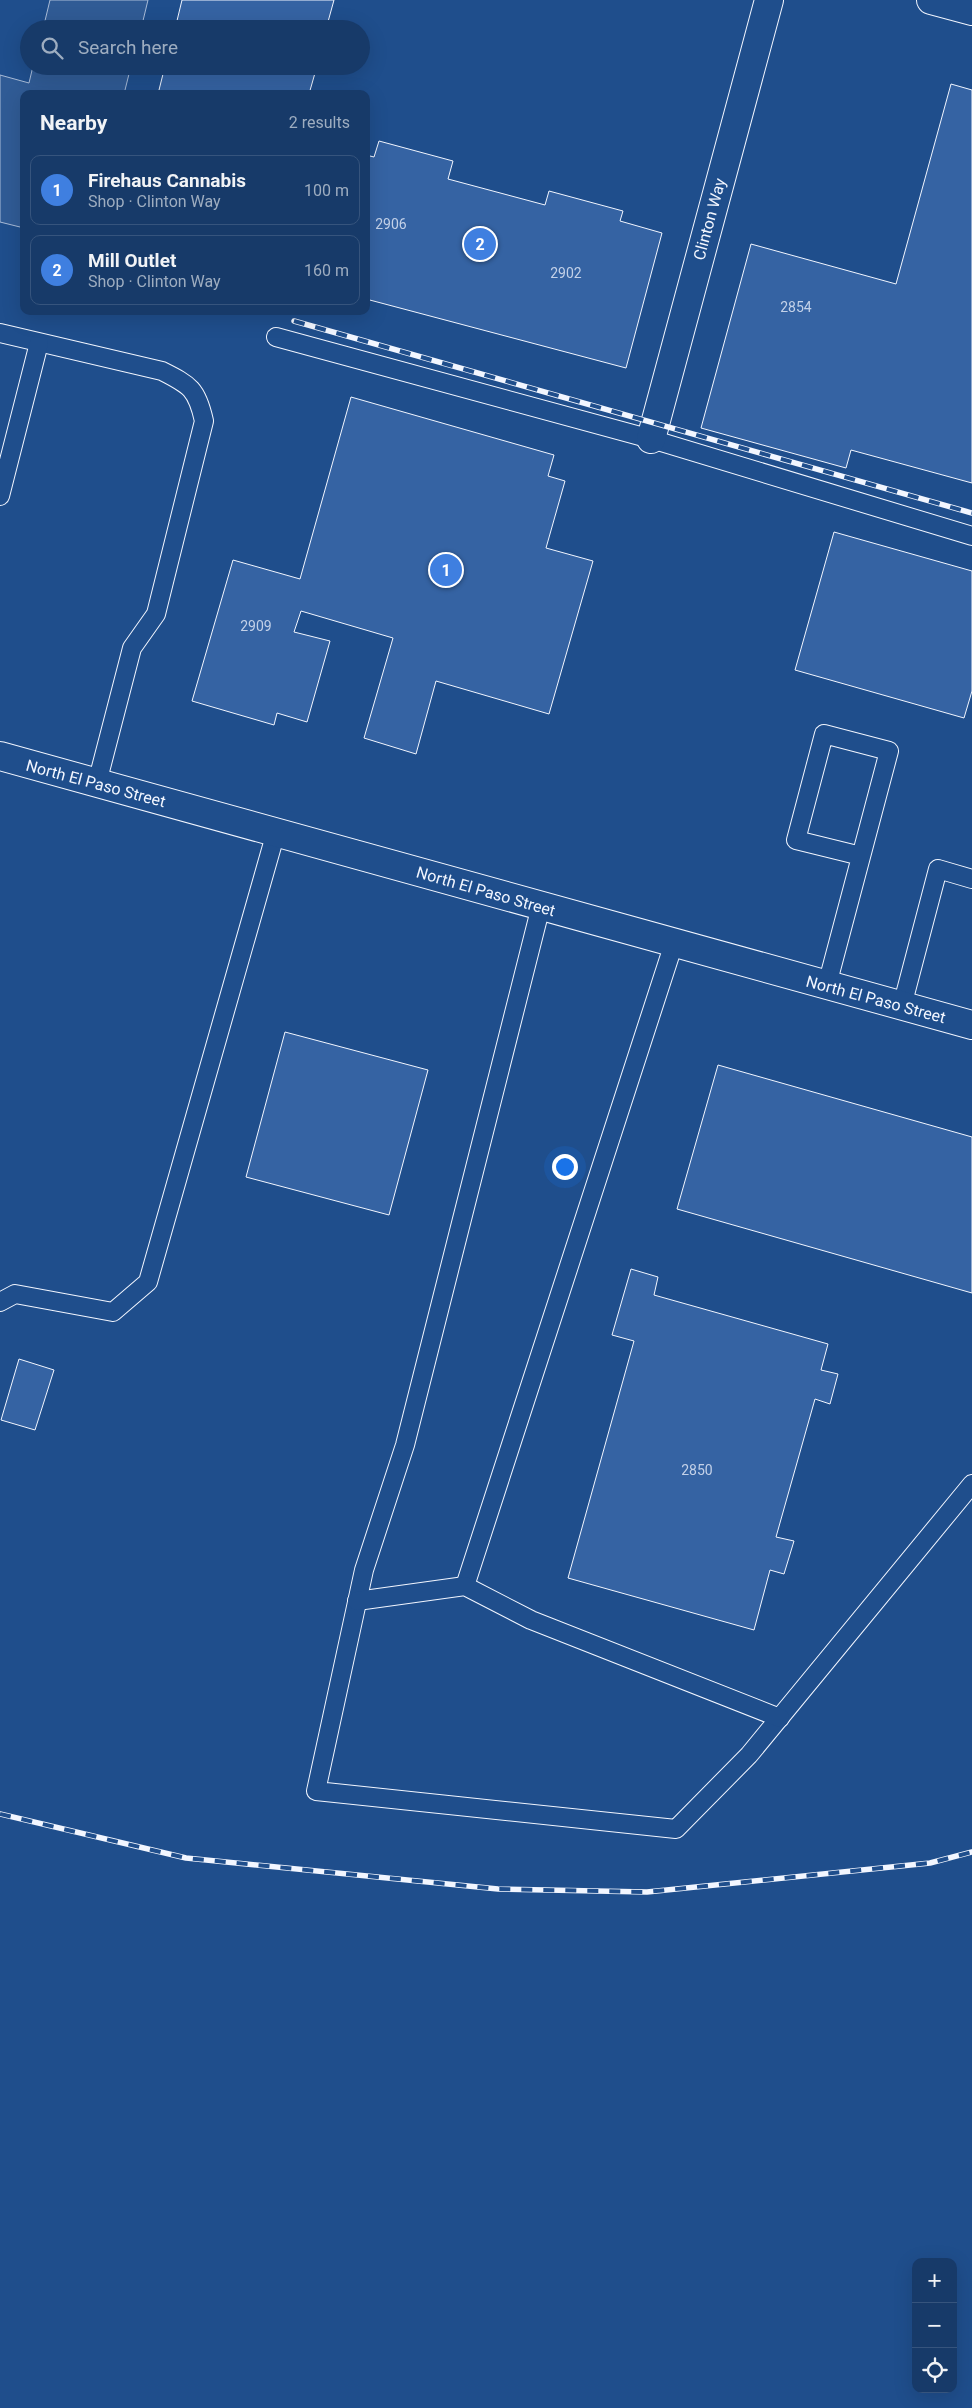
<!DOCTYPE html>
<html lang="en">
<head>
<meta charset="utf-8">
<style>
  body { margin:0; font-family:Roboto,sans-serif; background:#20416f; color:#f1f3f6 }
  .controls { position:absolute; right:15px; bottom:15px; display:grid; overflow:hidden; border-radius:10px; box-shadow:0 5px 20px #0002 }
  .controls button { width:45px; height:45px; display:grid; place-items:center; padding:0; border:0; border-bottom:1px solid #36547d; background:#173a69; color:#f1f3f6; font:25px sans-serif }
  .you { position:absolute; left:564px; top:1166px; width:18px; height:18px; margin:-12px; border:4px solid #fff; border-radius:50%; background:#1a73e8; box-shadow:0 0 0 8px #1a73e833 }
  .badge { display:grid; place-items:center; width:32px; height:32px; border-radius:50%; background:#e797bd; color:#fff; font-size:16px; font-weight:700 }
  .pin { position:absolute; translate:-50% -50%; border:2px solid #fff; box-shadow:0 1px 5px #0006 }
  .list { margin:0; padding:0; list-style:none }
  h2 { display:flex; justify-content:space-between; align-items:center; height:65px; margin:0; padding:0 20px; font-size:21px }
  h2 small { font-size:16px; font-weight:400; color:#9eadc0 }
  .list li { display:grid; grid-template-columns:32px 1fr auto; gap:15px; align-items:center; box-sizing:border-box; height:70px; margin:0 10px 10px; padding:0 10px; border:1px solid #36547d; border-radius:10px }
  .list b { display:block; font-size:19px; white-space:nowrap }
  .list p { margin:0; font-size:16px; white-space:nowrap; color:#9eadc0 }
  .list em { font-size:16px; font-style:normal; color:#9eadc0 }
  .icon { flex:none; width:28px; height:28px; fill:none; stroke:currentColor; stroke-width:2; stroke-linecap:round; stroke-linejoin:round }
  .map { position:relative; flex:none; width:972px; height:2408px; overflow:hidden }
  .search { position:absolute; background:#173a69; box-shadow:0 5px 20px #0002; left:20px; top:20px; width:350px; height:55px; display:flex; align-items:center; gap:12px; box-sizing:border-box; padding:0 18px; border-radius:28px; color:#9eadc0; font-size:19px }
  .panel { position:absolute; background:#173a69; box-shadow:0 5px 20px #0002; left:20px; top:90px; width:350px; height:225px; border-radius:10px }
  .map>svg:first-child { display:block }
</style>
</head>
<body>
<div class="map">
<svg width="972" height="2408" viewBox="0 0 972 2408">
  <rect width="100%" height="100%" fill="#1f4e8c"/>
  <g fill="#305b95" stroke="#a8bbd7">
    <path d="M 50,0 L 148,0 L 141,29 L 43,29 Z"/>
    <path d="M 33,66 L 131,66 L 124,94 L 24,94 L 24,228 L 0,222 L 0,75 L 29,83 Z"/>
  </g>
  <g fill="#3563a3" stroke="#f2f6ff">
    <path d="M 182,0 L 334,0 L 326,29 L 175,29 Z"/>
    <path d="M 165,66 L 317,66 L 309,94 L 158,94 Z"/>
    <path d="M 951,84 L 972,90 L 972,483 L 851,450 L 846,468 L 701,428 L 751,244 L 896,284 Z"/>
    <path d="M 379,141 L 453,161 L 448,179 L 545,205 L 549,191 L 623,211 L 620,221 L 662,233 L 626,368 L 366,299 L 366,155 L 374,157 Z"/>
    <path d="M 351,397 L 554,455 L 548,476 L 565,481 L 546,548 L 593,561 L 549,714 L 436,681 L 416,754 L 364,738 L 393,638 L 301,611 L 294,632 L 330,641 L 307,722 L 277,713 L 274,725 L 192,701 L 233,560 L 300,579 Z"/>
    <path d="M 834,532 L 972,571 L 972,691 L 964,718 L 795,670 Z"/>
    <path d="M 285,1032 L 428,1070 L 389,1215 L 246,1177 Z"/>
    <path d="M 718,1065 L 972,1137 L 972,1293 L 677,1209 Z"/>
    <path d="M 631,1269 L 658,1277 L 654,1295 L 828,1344 L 821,1370 L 838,1374 L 830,1404 L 815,1399 L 776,1537 L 794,1541 L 784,1574 L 770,1570 L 754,1630 L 568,1578 L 634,1341 L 612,1335 Z"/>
    <path d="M 19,1359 L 54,1370 L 35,1430 L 1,1420 Z"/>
  </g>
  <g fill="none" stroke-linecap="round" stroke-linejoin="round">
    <defs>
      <g id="lane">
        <path d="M 0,333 L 162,371 C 190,385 197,389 204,421 L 156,614 L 132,648 L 97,783"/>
        <path d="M 276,337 L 651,439 L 972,536"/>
        <path d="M 0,496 L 39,343"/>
        <path d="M 541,906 L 405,1445 L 364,1570 L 316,1791 L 676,1829 L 749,1755 L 972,1484"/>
        <path d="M 827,985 L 889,751 L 824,734 L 796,840 L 861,856"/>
        <path d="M 902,1006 L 938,869 L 972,879"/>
        <path d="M 0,1302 L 15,1294 L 113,1312 L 148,1282 L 276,832"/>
        <path d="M 465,1586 L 674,943"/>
        <path d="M 357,1601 L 465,1586 L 531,1620 L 780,1718"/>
      </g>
      <g id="street">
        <path d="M 931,0 L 972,11"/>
        <path d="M 651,439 L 769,0"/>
        <path d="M 0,756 L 972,1025"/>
      </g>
    </defs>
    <use href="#lane" stroke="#f2f6ff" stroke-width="20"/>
    <use href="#street" stroke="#f2f6ff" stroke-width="30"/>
    <use href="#lane" stroke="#1f4e8c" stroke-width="18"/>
    <use href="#street" stroke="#1f4e8c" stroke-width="28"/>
    <defs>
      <g id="rail">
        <path d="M 294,321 L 972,513"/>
        <path d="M 0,1814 L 186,1858 L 498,1889 L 647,1892 L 930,1863 L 972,1852"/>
      </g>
    </defs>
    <use href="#rail" stroke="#f2f6ff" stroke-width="5.5"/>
    <use href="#rail" stroke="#1f4e8c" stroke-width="4" stroke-dasharray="11" stroke-linecap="butt"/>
  </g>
  <g text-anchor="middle" stroke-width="4" stroke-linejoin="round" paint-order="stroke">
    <g font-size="14" fill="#c3d1e8">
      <text x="391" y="229">2906</text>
      <text x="566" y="278">2902</text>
      <text x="796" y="312">2854</text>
      <text x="256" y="631">2909</text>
      <text x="697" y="1475">2850</text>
    </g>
    <g font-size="16" fill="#f2f6ff" stroke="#1f4e8c">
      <text transform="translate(709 219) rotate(-75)" y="6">Clinton Way</text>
      <text transform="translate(96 783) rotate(15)" y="6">North El Paso Street</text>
      <text transform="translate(486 891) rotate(16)" y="6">North El Paso Street</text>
      <text transform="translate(876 999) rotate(15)" y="6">North El Paso Street</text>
    </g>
  </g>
</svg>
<div class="controls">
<button>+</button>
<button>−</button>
<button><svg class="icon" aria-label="locate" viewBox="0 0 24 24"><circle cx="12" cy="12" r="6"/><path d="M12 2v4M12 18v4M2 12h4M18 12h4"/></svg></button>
</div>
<div class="you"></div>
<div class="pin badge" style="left:446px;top:570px;background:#3f7fe0">1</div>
<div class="pin badge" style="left:480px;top:244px;background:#3f7fe0">2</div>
<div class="search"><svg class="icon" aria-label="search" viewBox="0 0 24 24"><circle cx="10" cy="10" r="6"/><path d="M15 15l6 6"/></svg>Search here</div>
<section class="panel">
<h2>Nearby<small>2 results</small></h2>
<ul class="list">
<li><span class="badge" style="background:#3f7fe0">1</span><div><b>Firehaus Cannabis</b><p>Shop · Clinton Way</p></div><em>100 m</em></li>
<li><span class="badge" style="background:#3f7fe0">2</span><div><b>Mill Outlet</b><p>Shop · Clinton Way</p></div><em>160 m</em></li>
</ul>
</section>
</div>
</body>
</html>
